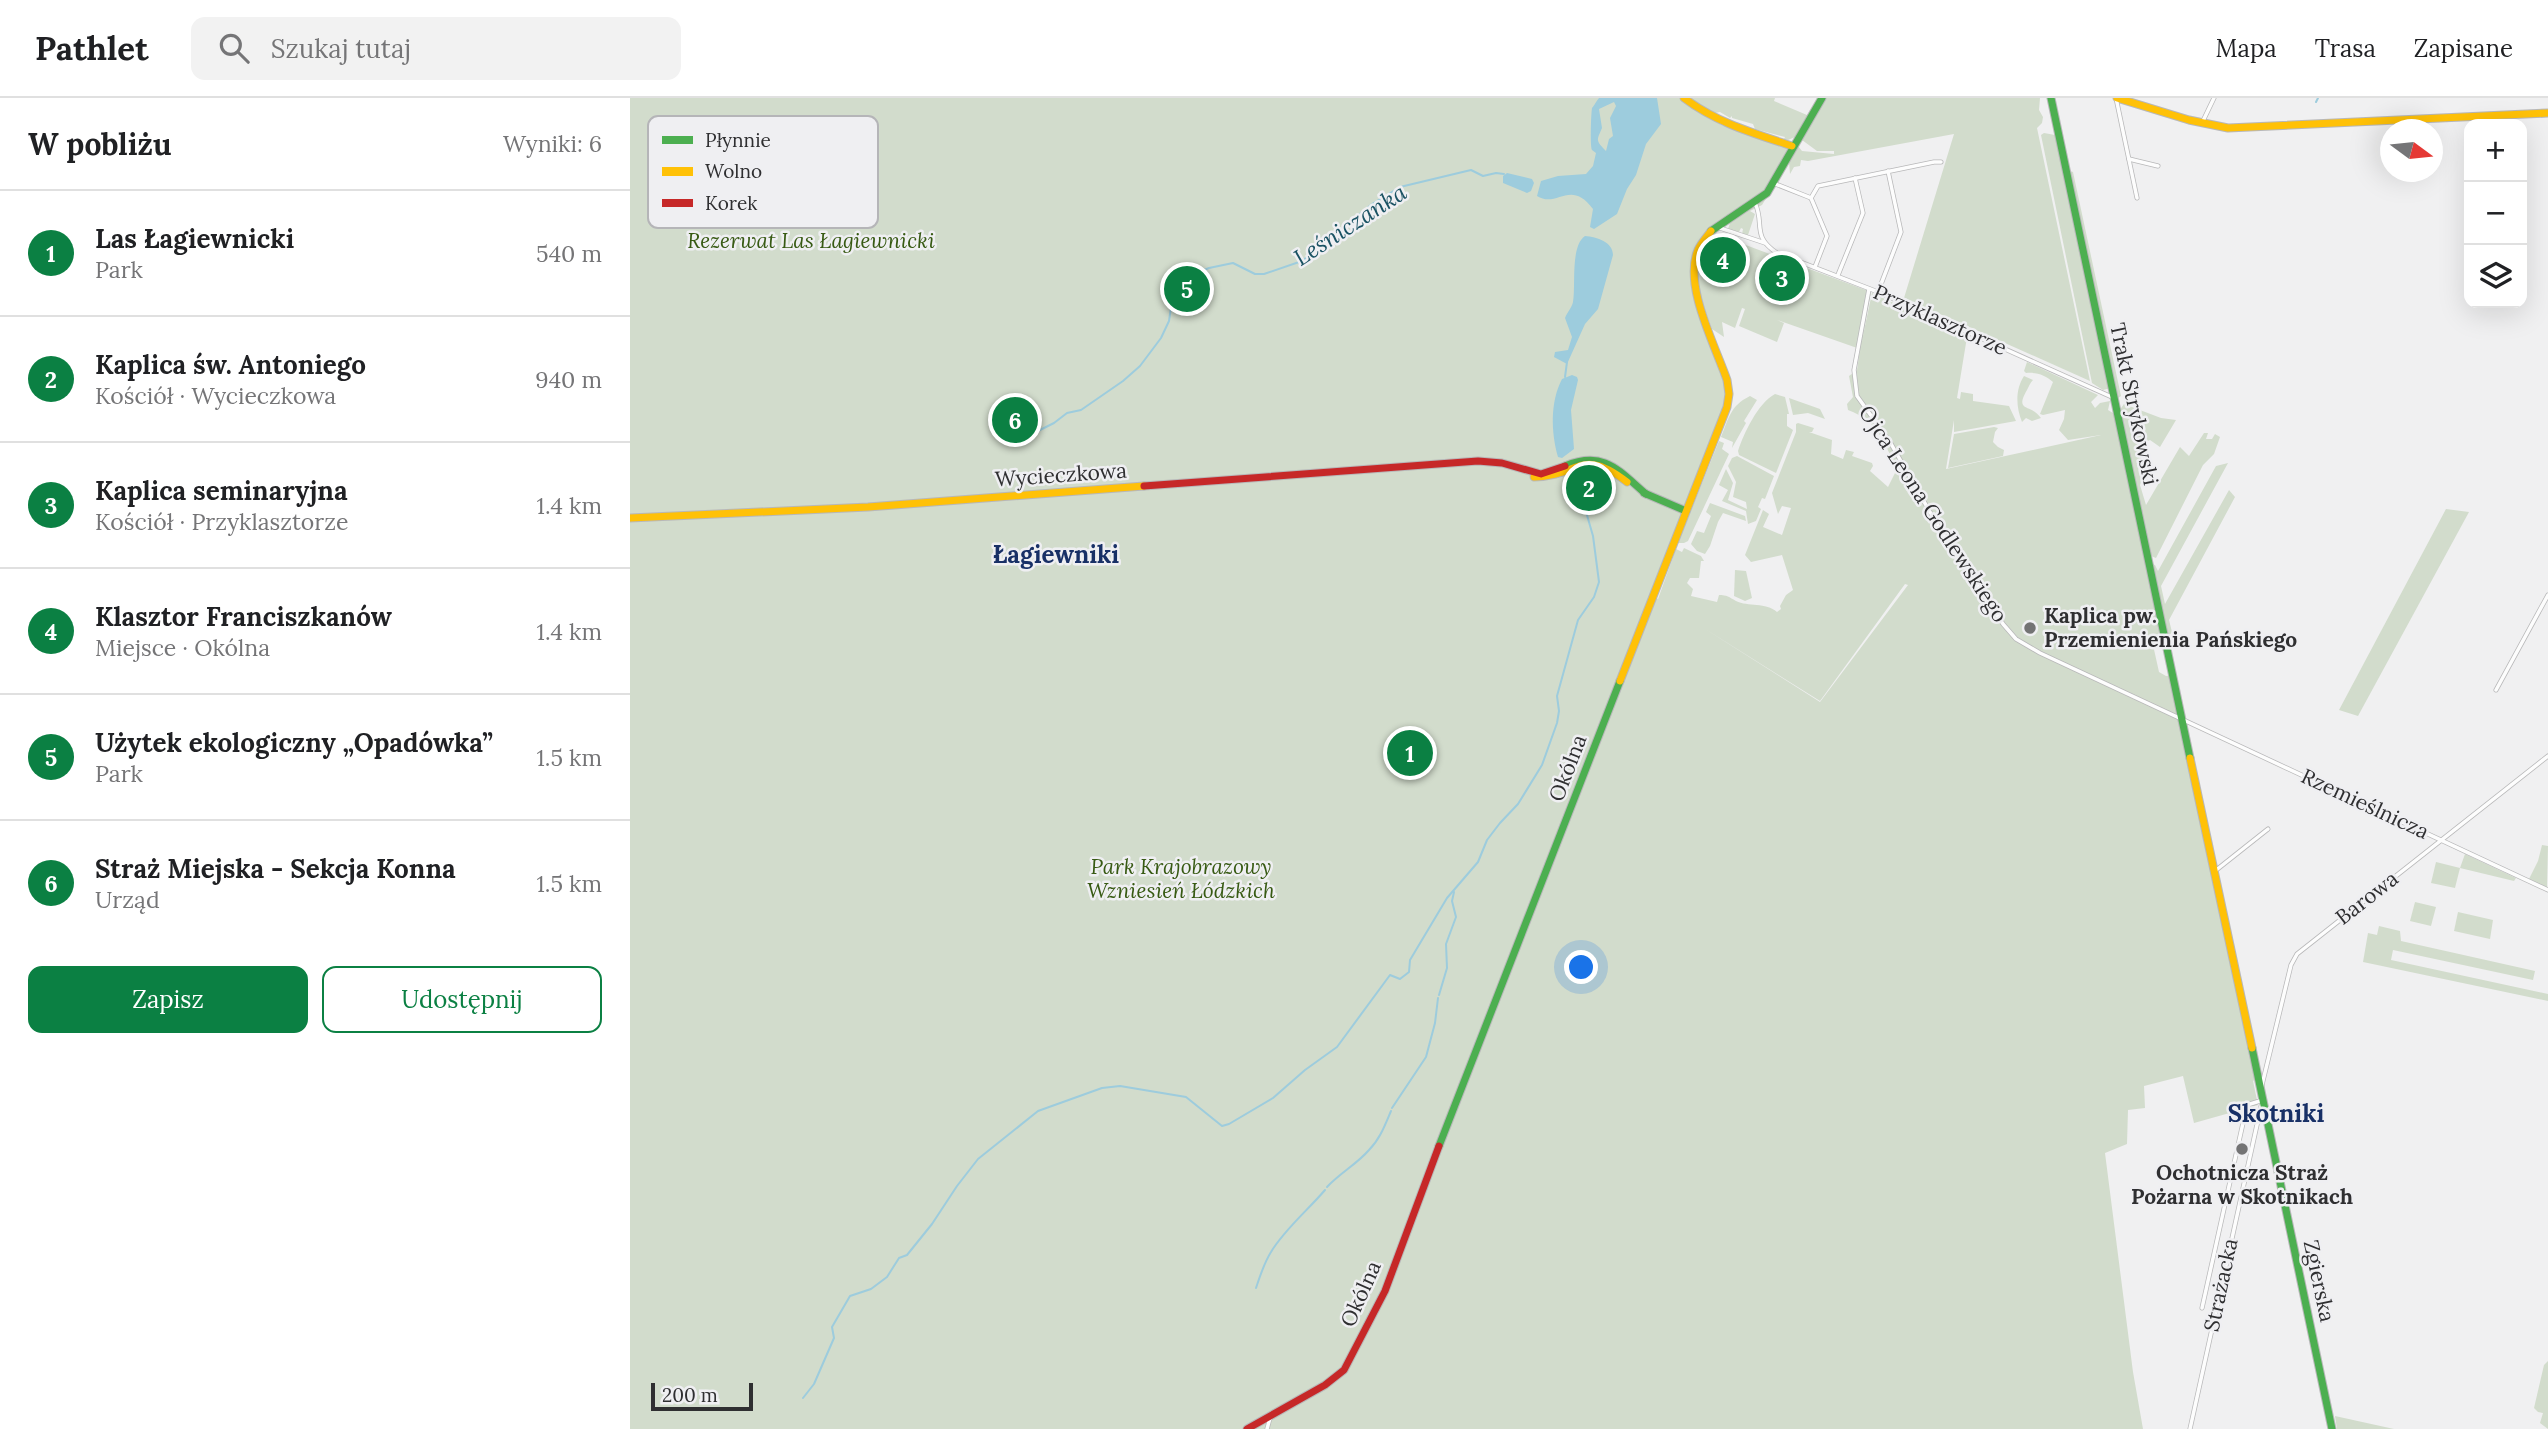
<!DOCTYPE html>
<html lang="pl">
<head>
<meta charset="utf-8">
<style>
  body { margin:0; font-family:Lora,serif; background:#f2f2f2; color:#202124 }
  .controls { position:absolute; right:21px; top:21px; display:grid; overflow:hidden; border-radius:14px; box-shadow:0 7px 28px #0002 }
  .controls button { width:63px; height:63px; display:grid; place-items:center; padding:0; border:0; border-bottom:2px solid #e0e0e0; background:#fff; color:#202124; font:35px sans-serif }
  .compass { position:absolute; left:1750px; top:21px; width:63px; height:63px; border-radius:50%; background:#fff; box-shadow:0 7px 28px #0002; rotate:105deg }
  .scale { position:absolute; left:21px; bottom:18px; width:102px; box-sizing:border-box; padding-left:7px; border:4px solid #2f2f31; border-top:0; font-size:19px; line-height:24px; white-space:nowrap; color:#2f2f31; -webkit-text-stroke:5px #efeff2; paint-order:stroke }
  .you { position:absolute; left:952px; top:870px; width:24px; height:24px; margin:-18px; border:5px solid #fff; border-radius:50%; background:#1a73e8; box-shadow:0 0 0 10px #1a73e833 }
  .badge { display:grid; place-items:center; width:46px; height:46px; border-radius:50%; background:#0b8043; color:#fff; font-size:23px; font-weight:700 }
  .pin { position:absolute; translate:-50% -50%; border:4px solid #fff; box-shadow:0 2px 7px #0006 }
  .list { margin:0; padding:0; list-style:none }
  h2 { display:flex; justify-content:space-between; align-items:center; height:91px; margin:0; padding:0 28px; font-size:30px }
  h2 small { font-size:23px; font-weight:400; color:#757577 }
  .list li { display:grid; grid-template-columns:46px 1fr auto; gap:21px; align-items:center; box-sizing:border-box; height:126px; padding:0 28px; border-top:2px solid #e0e0e0 }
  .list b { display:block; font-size:26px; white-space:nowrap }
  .list p { margin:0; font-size:23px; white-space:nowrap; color:#757577 }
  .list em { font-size:23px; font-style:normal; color:#757577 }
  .actions { display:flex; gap:14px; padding:21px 28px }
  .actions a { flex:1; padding:16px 0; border:2px solid #0b8043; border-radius:14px; text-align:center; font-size:24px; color:#0b8043 }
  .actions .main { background:#0b8043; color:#fff }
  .icon { flex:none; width:38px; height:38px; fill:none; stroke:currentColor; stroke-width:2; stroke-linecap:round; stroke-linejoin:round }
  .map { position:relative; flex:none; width:1918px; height:1331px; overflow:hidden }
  header { display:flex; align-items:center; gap:42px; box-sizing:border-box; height:98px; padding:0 35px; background:#fff; border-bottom:2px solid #e0e0e0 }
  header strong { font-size:33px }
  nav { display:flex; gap:38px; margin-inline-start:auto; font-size:24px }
  .search { width:490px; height:63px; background:#f2f2f2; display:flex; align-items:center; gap:18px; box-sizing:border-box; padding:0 24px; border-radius:14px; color:#757577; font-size:26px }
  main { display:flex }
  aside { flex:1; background:#fff }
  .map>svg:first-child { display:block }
</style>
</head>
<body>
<header>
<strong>Pathlet</strong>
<div class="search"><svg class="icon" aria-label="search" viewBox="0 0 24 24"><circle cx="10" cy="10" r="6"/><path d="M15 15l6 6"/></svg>Szukaj tutaj</div>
<nav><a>Mapa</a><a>Trasa</a><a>Zapisane</a></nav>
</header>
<main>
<aside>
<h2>W pobliżu<small>Wyniki: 6</small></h2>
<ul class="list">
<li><span class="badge">1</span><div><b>Las Łagiewnicki</b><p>Park</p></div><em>540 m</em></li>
<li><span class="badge">2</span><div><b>Kaplica św. Antoniego</b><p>Kościół · Wycieczkowa</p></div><em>940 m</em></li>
<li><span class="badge">3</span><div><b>Kaplica seminaryjna</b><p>Kościół · Przyklasztorze</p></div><em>1.4 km</em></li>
<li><span class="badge">4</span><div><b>Klasztor Franciszkanów</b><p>Miejsce · Okólna</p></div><em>1.4 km</em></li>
<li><span class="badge">5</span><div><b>Użytek ekologiczny „Opadówka”</b><p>Park</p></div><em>1.5 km</em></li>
<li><span class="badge">6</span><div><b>Straż Miejska - Sekcja Konna</b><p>Urząd</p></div><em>1.5 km</em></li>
</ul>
<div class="actions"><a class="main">Zapisz</a><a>Udostępnij</a></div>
</aside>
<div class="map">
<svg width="1918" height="1331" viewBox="0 0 1918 1331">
  <rect width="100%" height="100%" fill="#f0f0f1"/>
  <g fill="#d2dccc" fill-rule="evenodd">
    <path d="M 0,0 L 1056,0 L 1091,27 L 1168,48 L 1172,53 L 1204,56 L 1204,53 L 1187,53 L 1172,42 L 1195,0 L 1410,0 L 1409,12 L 1413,19 L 1412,25 L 1407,30 L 1460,283 L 1274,200 L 1324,36 L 1178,63 L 1171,62 L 1170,68 L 1164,69 L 1160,76 L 1159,63 L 1132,107 L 1120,113 L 1125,116 L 1118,137 L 1112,136 L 1113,131 L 1111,130 L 1109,134 L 1098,131 L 1100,125 L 1109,118 L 1083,131 L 1081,134 L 1241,194 L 1232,242 L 1242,195 L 1337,239 L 1327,300 L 1330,301 L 1331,294 L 1343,296 L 1343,303 L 1379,308 L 1386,323 L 1324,334 L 1324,322 L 1316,371 L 1471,337 L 1438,342 L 1429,332 L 1434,321 L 1435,312 L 1413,317 L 1410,316 L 1423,284 C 1416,277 1406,274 1396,275 L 1394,273 L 1397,264 L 1468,297 L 1461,304 L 1465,310 L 1470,305 L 1480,303 L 1478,312 L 1486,317 L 1494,306 L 1531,320 L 1546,322 L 1530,349 L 1520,342 L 1511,346 L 1518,362 L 1510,387 L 1516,407 L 1550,349 L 1559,358 L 1574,335 L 1578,335 L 1576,341 L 1582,341 L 1585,336 L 1590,339 L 1584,356 L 1573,367 L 1526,460 L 1521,458 L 1518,464 L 1525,467 L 1528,473 L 1586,368 L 1598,365 L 1531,488 L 1535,506 L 1599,392 L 1605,399 L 1539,522 L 1542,534 L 1531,547 L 1523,547 L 1529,574 L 1536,578 L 1542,577 L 1627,980 L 1623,983 L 1628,1007 L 1564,1025 L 1553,978 L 1514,988 L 1515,1010 L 1498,1012 L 1497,1046 L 1475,1055 L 1503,1274 L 1513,1331 L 0,1331 ZM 1064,194 L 1069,196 L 1082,231 L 1094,239 L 1092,224 L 1105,230 L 1112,210 L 1115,211 L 1109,228 L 1147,244 L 1154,225 L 1147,222 L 1230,251 L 1227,272 L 1219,278 L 1223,299 L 1217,306 L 1218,312 C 1249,324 1253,343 1267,371 L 1258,389 L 1240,373 L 1243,368 L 1242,365 L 1222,358 L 1224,354 L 1216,352 L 1213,361 L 1201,356 L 1202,342 L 1179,334 L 1182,334 L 1184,330 L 1168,325 L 1166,326 L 1166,334 L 1142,395 L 1148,416 L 1152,408 L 1161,410 L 1152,437 L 1133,429 L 1139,416 L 1133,412 L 1115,457 L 1121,464 L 1152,457 L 1163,492 L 1156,497 L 1150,508 L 1151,511 L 1147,514 C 1136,504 1118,509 1106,503 C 1099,499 1097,497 1089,497 L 1087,504 L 1061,498 L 1063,491 L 1057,485 L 1060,480 L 1069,480 L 1071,463 L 1074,463 L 1071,458 L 1054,450 L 1052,454 L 1046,451 L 1028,501 L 1022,497 L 1098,297 L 1066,205 ZM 1275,486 L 1278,487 L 1190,604 L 1072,529 L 1190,603 Z"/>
    <path d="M 1058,0 L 1145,0 L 1144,3 L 1177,17 L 1188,0 L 1165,39 L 1158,42 L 1154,41 L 1155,39 L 1125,31 L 1123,26 L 1102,20 L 1102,18 L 1100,20 L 1090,14 L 1080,16 Z"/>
    <path d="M 1414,35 L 1425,37 L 1432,70 L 1443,74 L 1491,298 L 1488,300 L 1485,289 L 1473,292 L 1462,285 L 1411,37 Z"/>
    <path d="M 1394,278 L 1403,282 C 1400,285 1399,288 1397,292 C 1384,315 1401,305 1411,320 L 1402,323 L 1396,320 L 1392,324 C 1386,309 1385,292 1394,278 Z"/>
    <path d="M 1145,296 L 1155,299 L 1159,316 L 1157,316 L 1157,328 L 1163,332 L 1146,375 L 1109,357 L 1108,353 C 1114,335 1128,305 1145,296 Z"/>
    <path d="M 1120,298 L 1127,302 L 1114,323 L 1116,325 L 1102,350 L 1103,344 L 1091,339 C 1099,320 1100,308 1120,298 Z"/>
    <path d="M 1159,300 L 1190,311 L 1195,321 L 1178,315 L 1163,317 Z"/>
    <path d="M 1364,329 L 1368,330 L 1365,334 L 1363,344 L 1368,349 L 1374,352 L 1373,358 L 1318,370 L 1324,336 Z"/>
    <path d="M 1089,343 L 1094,345 L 1092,351 L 1099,356 L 1058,443 L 1054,445 L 1048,445 Z"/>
    <path d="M 1107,358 L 1144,378 L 1135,401 L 1132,400 L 1128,409 L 1131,411 L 1126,423 L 1118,426 L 1116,413 L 1092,403 L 1098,392 L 1089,387 L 1096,371 L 1103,385 L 1098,402 L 1117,411 L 1116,404 L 1103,399 L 1106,384 L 1098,368 L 1102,360 Z"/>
    <path d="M 1080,405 L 1115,418 L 1116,423 L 1093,415 L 1088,424 L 1080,448 L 1075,456 L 1067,453 L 1061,446 L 1067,433 L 1074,435 L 1081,418 L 1076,414 Z"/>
    <path d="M 1816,411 L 1839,414 L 1728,618 L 1709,612 Z"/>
    <path d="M 1105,472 L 1116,473 L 1122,500 L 1115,503 L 1104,498 Z"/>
    <path d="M 1912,747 L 1918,748 L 1917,790 L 1899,781 L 1908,763 Z"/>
    <path d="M 1835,756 L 1886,780 L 1884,783 L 1830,770 L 1825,790 L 1801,785 L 1806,764 L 1830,770 Z"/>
    <path d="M 1785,804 L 1806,809 L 1801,828 L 1780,823 Z"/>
    <path d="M 1828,814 L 1863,822 L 1860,841 L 1824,833 Z"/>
    <path d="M 1749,828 L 1770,833 L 1771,843 L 1905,873 L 1903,882 L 1763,852 L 1761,862 L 1918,896 L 1918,903 L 1733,864 L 1738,835 L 1747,837 Z"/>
    <path d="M 1918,1263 L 1918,1331 L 1910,1325 L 1913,1315 L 1908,1314 L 1904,1310 L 1914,1267 Z"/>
    <path d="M 1705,1318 L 1764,1331 L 1707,1331 Z"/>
  </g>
  <g fill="#9dccdd" fill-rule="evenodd">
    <path d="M 969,0 L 1027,0 L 1031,26 L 1016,46 L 1006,77 L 997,91 L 987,116 L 964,131 L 960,129 L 963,111 C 940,80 927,111 907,98 L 911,83 L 928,78 L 956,76 L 963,68 L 966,55 L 962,52 C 960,48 961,16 962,10 C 963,9 968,1 969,0 ZM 984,4 L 986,8 L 980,20 L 983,38 L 979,41 L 976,53 C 965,42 967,42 972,30 L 969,11 Z"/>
    <path d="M 877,75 L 902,81 L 904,85 L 901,93 L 897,95 L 873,85 L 873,78 Z"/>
    <path d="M 955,138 C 967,139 983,144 983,157 L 968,211 L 955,226 L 937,266 L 924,259 L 925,254 L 938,252 L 942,239 L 935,220 C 937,215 942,209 943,204 C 946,188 940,148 955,138 Z"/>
    <path d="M 942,277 L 947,279 L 948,282 L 941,312 L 944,351 L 932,360 L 928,359 C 921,334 920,304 932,281 Z"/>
  </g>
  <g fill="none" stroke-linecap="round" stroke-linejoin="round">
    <g stroke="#9dccdd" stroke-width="2">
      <path d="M 1686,4 L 1688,0"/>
      <path d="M 935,279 L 937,264"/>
      <path d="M 391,337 L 406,334 L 424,325 L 437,315 L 451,312 L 493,283 L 510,268 L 531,240 L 539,223 L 543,196 L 551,188 L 563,183 L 569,174 L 579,170 L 603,165 L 625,176 L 634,176 L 672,163 L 742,106 L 770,89 L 841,72 L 853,78 L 866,75 L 874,76"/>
      <path d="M 809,897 L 817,870 L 816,846 L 826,819 L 822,803 L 824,794"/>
      <path d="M 762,1010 L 796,959 L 805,925 L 808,900"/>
      <path d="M 697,1089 C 710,1075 727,1066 739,1052 C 750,1041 755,1027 761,1013"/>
      <path d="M 626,1190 C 630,1178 634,1165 641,1154 C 654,1132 678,1112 695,1092"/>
      <path d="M 173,1300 L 184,1286 L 204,1240 L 202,1229 L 220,1198 L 241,1191 L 257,1179 L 269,1160 L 277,1157 L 302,1126 L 327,1088 L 348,1061 L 408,1013 L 472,990 L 490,988 L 556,999 L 592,1028 L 599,1026 L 643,1000 L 675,972 L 707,949 L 760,877 L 770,881 L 779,874 L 780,862 L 817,800 L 848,764 L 857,742 L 870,725 L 888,706 L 912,667 L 927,625 L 929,613 L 927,598 L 948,522 L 964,499 L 969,484 L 963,438 L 944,372"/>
    </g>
    <defs>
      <g id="street">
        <path d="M 1486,0 L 1507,100"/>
        <path d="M 1572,25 L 1584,0"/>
        <path d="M 1499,61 L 1528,68"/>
        <path d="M 1143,85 L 1181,100 L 1197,138 L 1185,169"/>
        <path d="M 1181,100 L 1188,88 L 1304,64 L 1311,64"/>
        <path d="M 1125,105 C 1135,126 1121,138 1147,155 L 1248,194 L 1484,300"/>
        <path d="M 1087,129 L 1135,145"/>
        <path d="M 1208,177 L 1233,115 L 1225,80"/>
        <path d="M 1239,191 L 1224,272 L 1227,298 L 1260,344 L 1308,428 L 1373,526 L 1386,541 L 1410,555 L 1918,792"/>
        <path d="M 1248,194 L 1271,134 L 1258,73"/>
        <path d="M 1866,592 L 1918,497"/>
        <path d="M 1585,773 L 1638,731"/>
        <path d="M 1631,991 L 1661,867 L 1667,856 L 1918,658"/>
        <path d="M 1572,1210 L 1617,1007 L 1633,1002"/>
        <path d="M 637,1331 L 640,1320"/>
        <path d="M 1560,1331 L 1632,1004"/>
      </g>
      <g id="fast">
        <path d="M 1421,0 L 1560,660"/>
        <path d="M 1081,133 L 1137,95 L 1192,0"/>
        <path d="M 935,368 C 974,352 988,372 1016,396"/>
        <path d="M 1014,395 L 1056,413"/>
        <path d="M 1622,950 L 1702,1331"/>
        <path d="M 809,1048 L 990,583"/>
      </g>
      <g id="slow">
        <path d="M 1054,0 C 1087,25 1123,35 1162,48"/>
        <path d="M 1487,0 L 1559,22 L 1598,30 L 1918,15"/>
        <path d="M 904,379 C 951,378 951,348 997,384"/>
        <path d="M 0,420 L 238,409 L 514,388"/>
        <path d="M 990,583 L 1097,309 L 1099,296 L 1097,282 C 1085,247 1053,187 1068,152 C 1071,145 1077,139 1081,133"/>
        <path d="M 1560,660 L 1622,950"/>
      </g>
      <g id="jam">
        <path d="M 514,388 L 848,363 L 872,365 L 911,376 L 935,368"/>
        <path d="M 617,1331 L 695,1287 L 714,1272 L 755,1193 L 809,1048"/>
      </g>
    </defs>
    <use href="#street" stroke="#b8b8b9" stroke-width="5"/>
    <use href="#fast" stroke="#b8b8b9" stroke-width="9"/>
    <use href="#slow" stroke="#b8b8b9" stroke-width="9"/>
    <use href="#jam" stroke="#b8b8b9" stroke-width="9"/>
    <use href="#street" stroke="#fdfdfd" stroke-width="3.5"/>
    <use href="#fast" stroke="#4caf50" stroke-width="7"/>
    <use href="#slow" stroke="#ffc107" stroke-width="7"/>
    <use href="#jam" stroke="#c62828" stroke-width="7"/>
  </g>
  <g fill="#737374" stroke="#efeff2" stroke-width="2.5">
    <circle cx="1400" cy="530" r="7"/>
    <circle cx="1612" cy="1051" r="7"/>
  </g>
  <g text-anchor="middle" stroke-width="5" stroke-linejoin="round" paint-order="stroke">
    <g font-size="21" font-style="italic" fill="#375a13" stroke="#efeff2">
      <text x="181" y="150">Rezerwat Las Łagiewnicki</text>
      <text x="551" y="776">Park Krajobrazowy<tspan x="551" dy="24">Wzniesień Łódzkich</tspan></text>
    </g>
    <g font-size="21" fill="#2f2f31" stroke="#efeff2">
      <text transform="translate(1310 222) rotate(24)" y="7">Przyklasztorze</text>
      <text transform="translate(1504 306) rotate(78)" y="7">Trakt Strykowski</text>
      <text transform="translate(431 377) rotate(-4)" y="7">Wycieczkowa</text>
      <text transform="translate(1303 416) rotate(57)" y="7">Ojca Leona Godlewskiego</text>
      <text transform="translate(938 670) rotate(-69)" y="7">Okólna</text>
      <text transform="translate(1735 706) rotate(25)" y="7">Rzemieślnicza</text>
      <text transform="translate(1737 800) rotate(-38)" y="7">Barowa</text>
      <text transform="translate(1689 1183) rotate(78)" y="7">Zgierska</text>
      <text transform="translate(1591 1187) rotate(-78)" y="7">Strażacka</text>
      <text transform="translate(731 1196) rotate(-66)" y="7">Okólna</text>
    </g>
    <g font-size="21" font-weight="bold" fill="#2f2f31" stroke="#efeff2" text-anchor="start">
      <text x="1414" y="525">Kaplica pw.<tspan x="1414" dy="24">Przemienienia Pańskiego</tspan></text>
      <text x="1612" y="1082" text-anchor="middle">Ochotnicza Straż<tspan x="1612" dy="24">Pożarna w Skotnikach</tspan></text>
    </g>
    <g font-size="23" font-style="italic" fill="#1a5263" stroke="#efeff2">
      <text transform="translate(720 127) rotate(-33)" y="8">Leśniczanka</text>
    </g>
    <g font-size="24" font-weight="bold" fill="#183066" stroke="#efeff2">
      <text x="426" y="465">Łagiewniki</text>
      <text x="1646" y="1024">Skotniki</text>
    </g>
  </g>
  <rect x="18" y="18" width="230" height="112" rx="10" fill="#efeff2" stroke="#b5b5b8" stroke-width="2"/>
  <rect x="32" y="38" width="31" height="8" fill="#4caf50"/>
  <rect x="32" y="69" width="31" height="9" fill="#ffc107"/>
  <rect x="32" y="101" width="31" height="8" fill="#c62828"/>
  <g font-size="19" fill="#2f2f31">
    <text x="75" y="49">Płynnie</text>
    <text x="75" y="80">Wolno</text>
    <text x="75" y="112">Korek</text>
  </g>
</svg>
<div class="controls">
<button>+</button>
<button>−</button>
<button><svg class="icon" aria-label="layers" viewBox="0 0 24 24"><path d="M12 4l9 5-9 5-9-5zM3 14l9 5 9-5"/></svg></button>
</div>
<svg class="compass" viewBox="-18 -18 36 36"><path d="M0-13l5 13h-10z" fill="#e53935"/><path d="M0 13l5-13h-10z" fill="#757577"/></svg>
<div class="scale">200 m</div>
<div class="you"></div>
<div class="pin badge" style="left:780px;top:655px">1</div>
<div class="pin badge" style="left:959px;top:390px">2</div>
<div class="pin badge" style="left:1152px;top:180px">3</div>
<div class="pin badge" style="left:1093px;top:162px">4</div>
<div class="pin badge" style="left:557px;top:191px">5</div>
<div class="pin badge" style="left:385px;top:322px">6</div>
</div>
</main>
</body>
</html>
